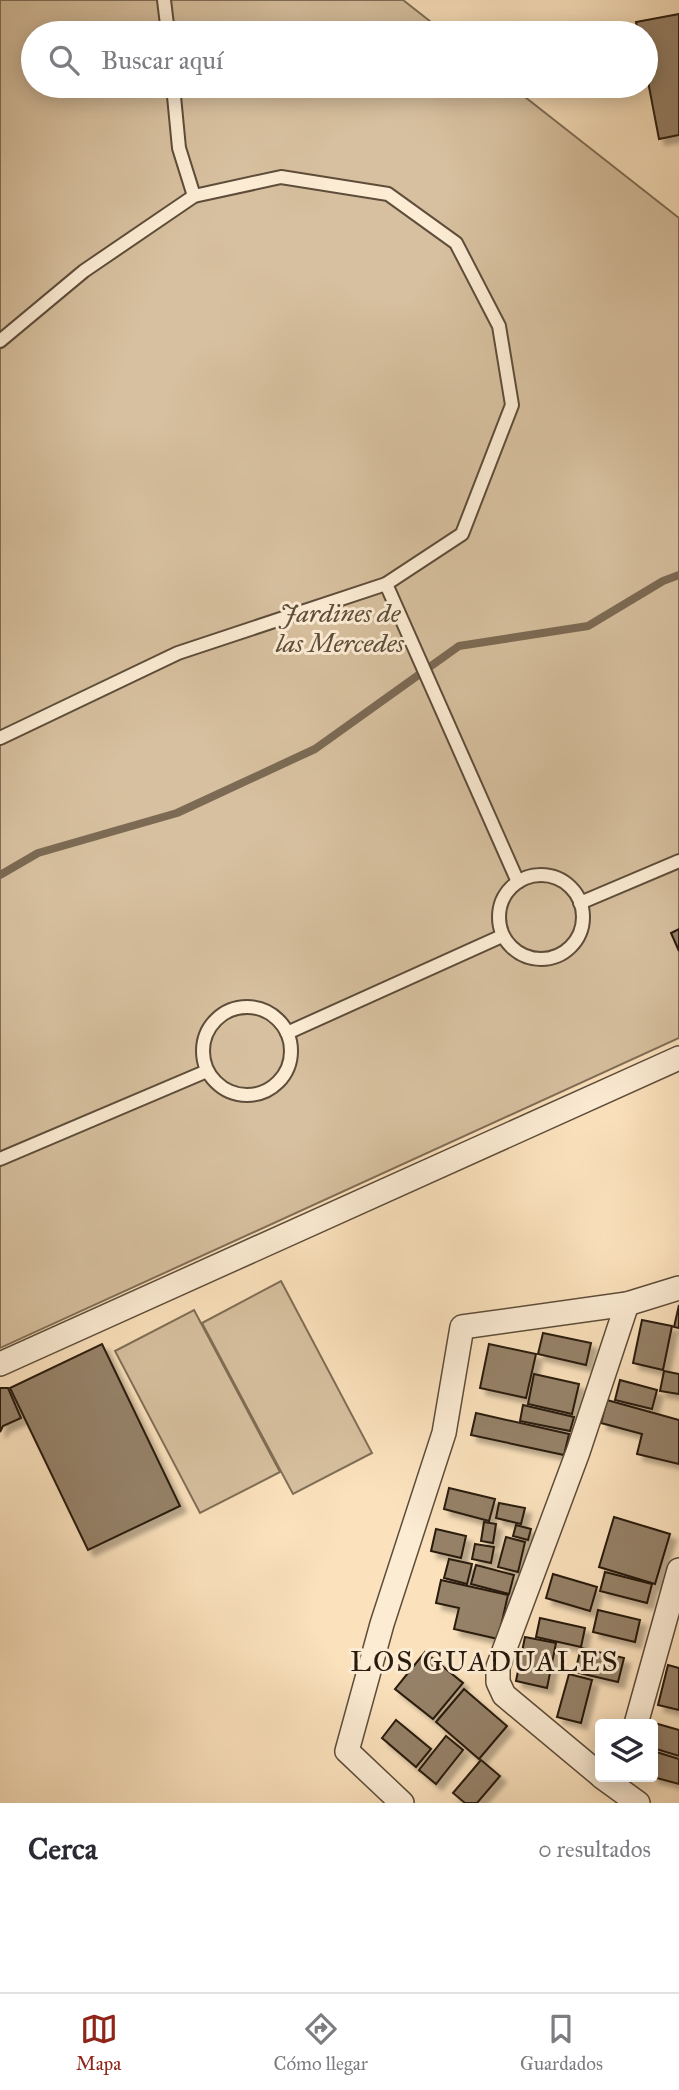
<!DOCTYPE html>
<html lang="es">
<head>
<meta charset="utf-8">
<style>
  body { margin:0; font-family:"IM FELL Great Primer",serif; background:#f7f7f7; color:#2b2b33 }
  .controls { position:absolute; right:21px; bottom:21px; display:grid; overflow:hidden; border-radius:7px; box-shadow:0 4px 18px #0003 }
  .controls button { width:63px; height:63px; display:grid; place-items:center; padding:0; border:0; border-bottom:2px solid #e1e1e2; background:#fff; color:#2b2b33; font:35px sans-serif }
  .list { margin:0; padding:0; list-style:none }
  h2 { display:flex; justify-content:space-between; align-items:center; height:91px; margin:0; padding:0 28px; font-size:30px }
  h2 small { font-size:23px; font-weight:400; color:#7c7c81 }
  .icon { flex:none; width:38px; height:38px; fill:none; stroke:currentColor; stroke-width:2; stroke-linecap:round; stroke-linejoin:round }
  .map { position:relative; flex:none; width:679px; height:1803px; overflow:hidden }
  .search { position:absolute; background:#fff; box-shadow:0 4px 18px #0003; left:21px; right:21px; top:21px; height:77px; display:flex; align-items:center; gap:18px; box-sizing:border-box; padding:0 24px; border-radius:38px; color:#7c7c81; font-size:26px }
  .sheet { height:189px; background:#fff }
  nav { display:flex; justify-content:space-around; align-items:center; box-sizing:border-box; height:98px; border-top:2px solid #e1e1e2; background:#fff; font-size:19px; color:#7c7c81 }
  nav a { display:grid; justify-items:center; gap:4px }
  nav .on { color:#8f2418 }
  .map>svg:first-child { display:block }
</style>
</head>
<body>
<div class="map">
<svg width="679" height="1803" viewBox="0 0 679 1803">
  <defs>
    <filter id="shadow"><feDropShadow dx="6" dy="6" stdDeviation="2" flood-color="#0004"/></filter>
  </defs>
  <rect width="100%" height="100%" fill="#fbe2bd"/>
  <filter id="stains"><feTurbulence type="fractalNoise" baseFrequency=".00286" numOctaves="4"/><feColorMatrix values="0 0 0 0 .2 0 0 0 0 .09 0 0 0 0 .02 0 0 0 .5 -.17"/></filter>
  <radialGradient id="worn" r=".72"><stop offset=".6" stop-color="#630" stop-opacity="0"/><stop offset="1" stop-color="#630" stop-opacity=".3"/></radialGradient>
  <g fill="#d7c09f" stroke="#806e56" stroke-width="2">
    <path d="M 0,0 L 403,0 L 445,33 L 33,33 L 33,86 L 511,86 L 679,218 L 679,1038 L 0,1348 Z"/>
    <path d="M 281,1281 L 372,1453 L 293,1494 L 202,1323 Z"/>
    <path d="M 194,1310 L 280,1472 L 200,1513 L 115,1351 Z"/>
  </g>
  <g fill="none" stroke-linecap="round" stroke-linejoin="round">
    <path stroke="#7c6a54" stroke-width="8" d="M 0,875 L 38,853 L 177,813 L 315,749 L 459,646 L 588,626 L 663,581 L 679,575"/>
  </g>
  <g fill="#968269" stroke="#291b0e" stroke-width="2" filter="url(#shadow)">
    <path d="M 679,14 L 679,135 L 659,139 L 646,71 L 646,33 L 638,33 L 636,22 Z"/>
    <path d="M 679,929 L 679,951 L 671,933 Z"/>
    <path d="M 679,1305 L 679,1328 L 674,1327 Z"/>
    <path d="M 642,1320 L 672,1326 L 663,1370 L 633,1363 Z"/>
    <path d="M 543,1333 L 591,1343 L 586,1365 L 538,1354 Z"/>
    <path d="M 102,1344 L 180,1506 L 88,1550 L 10,1388 Z"/>
    <path d="M 489,1344 L 536,1354 L 526,1398 L 480,1388 Z"/>
    <path d="M 664,1371 L 679,1374 L 679,1394 L 660,1391 Z"/>
    <path d="M 534,1374 L 579,1384 L 572,1414 L 528,1404 Z"/>
    <path d="M 620,1380 L 657,1390 L 652,1409 L 615,1400 Z"/>
    <path d="M 0,1388 L 8,1388 L 21,1418 L 3,1426 L 0,1432 Z"/>
    <path d="M 607,1400 L 679,1420 L 679,1464 L 637,1454 L 642,1434 L 601,1423 Z"/>
    <path d="M 523,1405 L 574,1417 L 570,1431 L 520,1421 Z"/>
    <path d="M 476,1413 L 569,1434 L 564,1455 L 471,1435 Z"/>
    <path d="M 449,1488 L 495,1499 L 489,1521 L 444,1509 Z"/>
    <path d="M 499,1503 L 525,1508 L 521,1524 L 496,1518 Z"/>
    <path d="M 614,1517 L 670,1534 L 655,1584 L 599,1567 Z"/>
    <path d="M 484,1522 L 496,1524 L 493,1543 L 481,1541 Z"/>
    <path d="M 516,1525 L 531,1529 L 528,1540 L 513,1536 Z"/>
    <path d="M 436,1529 L 466,1536 L 461,1558 L 431,1551 Z"/>
    <path d="M 506,1537 L 525,1542 L 518,1572 L 498,1567 Z"/>
    <path d="M 475,1544 L 494,1547 L 491,1563 L 472,1559 Z"/>
    <path d="M 449,1559 L 472,1564 L 467,1584 L 444,1578 Z"/>
    <path d="M 476,1565 L 514,1575 L 509,1594 L 471,1584 Z"/>
    <path d="M 605,1572 L 652,1584 L 647,1603 L 600,1591 Z"/>
    <path d="M 553,1574 L 597,1587 L 590,1611 L 546,1598 Z"/>
    <path d="M 441,1580 L 508,1595 L 498,1639 L 454,1629 L 459,1608 L 436,1603 Z"/>
    <path d="M 598,1610 L 640,1620 L 635,1642 L 593,1632 Z"/>
    <path d="M 540,1618 L 585,1628 L 581,1647 L 536,1637 Z"/>
    <path d="M 525,1637 L 556,1643 L 547,1688 L 516,1681 Z"/>
    <path d="M 581,1648 L 624,1658 L 618,1682 L 575,1672 Z"/>
    <path d="M 425,1652 L 463,1683 L 433,1719 L 395,1689 Z"/>
    <path d="M 668,1665 L 679,1668 L 679,1710 L 658,1705 Z"/>
    <path d="M 569,1674 L 592,1680 L 581,1723 L 557,1717 Z"/>
    <path d="M 464,1689 L 507,1726 L 479,1759 L 436,1722 Z"/>
    <path d="M 396,1720 L 431,1749 L 416,1767 L 382,1738 Z"/>
    <path d="M 651,1722 L 679,1730 L 679,1756 L 653,1748 Z"/>
    <path d="M 446,1736 L 463,1750 L 436,1784 L 419,1770 Z"/>
    <path d="M 653,1751 L 679,1759 L 679,1784 L 653,1777 Z"/>
    <path d="M 481,1760 L 500,1776 L 477,1803 L 465,1803 L 453,1793 Z"/>
  </g>
  <g fill="none" stroke-linecap="round" stroke-linejoin="round">
    <defs>
      <g id="service">
        <path d="M 164,0 L 168,33"/>
        <path d="M 173,86 L 179,148 L 194,196"/>
        <path d="M 0,341 L 84,271 L 194,196 L 281,177 L 388,194 L 456,243 L 499,326 L 512,405 L 462,534 L 386,584 L 178,653 L 0,738"/>
        <path d="M 386,584 L 518,882"/>
        <circle cx="541" cy="917" r="42"/>
        <path d="M 580,903 L 679,861"/>
        <circle cx="247" cy="1051" r="44"/>
        <path d="M 287,1033 L 502,936"/>
        <path d="M 0,1159 L 207,1071"/>
      </g>
      <g id="minor">
        <path d="M 0,1364 L 679,1058"/>
        <path d="M 636,1724 L 679,1570"/>
        <path d="M 600,1775 L 504,1695 L 498,1682 L 498,1667 L 578,1452 L 627,1304"/>
        <path d="M 602,1777 L 638,1803"/>
        <path d="M 402,1803 L 347,1751 L 382,1624 L 444,1433 L 462,1327 L 627,1304 L 679,1288"/>
      </g>
    </defs>
    <use href="#service" stroke="#5e4d3a" stroke-width="16"/>
    <use href="#minor" stroke="#5e4d3a" stroke-width="26"/>
    <use href="#service" stroke="#fcecd4" stroke-width="12"/>
    <use href="#minor" stroke="#fcecd4" stroke-width="23"/>
  </g>
  <g text-anchor="middle" stroke-width="6" stroke-linejoin="round" paint-order="stroke">
    <g font-size="26" font-style="italic" fill="#5d4d3a" stroke="#fcecd4">
      <text x="340" y="622">Jardines de<tspan x="340" dy="30">las Mercedes</tspan></text>
    </g>
    <g font-size="28" letter-spacing="2" fill="#291b0e" stroke="#fcecd4">
      <text x="485" y="1671">LOS GUADUALES</text>
    </g>
  </g>
  <rect width="100%" height="100%" filter="url(#stains)"/>
  <rect width="100%" height="100%" fill="url(#worn)"/>
</svg>
<div class="controls">
<button><svg class="icon" aria-label="layers" viewBox="0 0 24 24"><path d="M12 4l9 5-9 5-9-5zM3 14l9 5 9-5"/></svg></button>
</div>
<div class="search"><svg class="icon" aria-label="search" viewBox="0 0 24 24"><circle cx="10" cy="10" r="6"/><path d="M15 15l6 6"/></svg>Buscar aquí</div>
</div>
<section class="sheet">
<h2>Cerca<small>0 resultados</small></h2>
<ul class="list">
</ul>
</section>
<nav>
<a class="on"><svg class="icon" aria-label="map" viewBox="0 0 24 24"><path d="M3 6l6-2 6 2 6-2v14l-6 2-6-2-6 2zM9 4v14M15 6v14"/></svg>Mapa</a>
<a><svg class="icon" aria-label="directions" viewBox="0 0 24 24"><path d="M12 3l9 9-9 9-9-9zM9 14v-3h6M13 9l2 2-2 2"/></svg>Cómo llegar</a>
<a><svg class="icon" aria-label="saved" viewBox="0 0 24 24"><path d="M7 4h10v16l-5-4-5 4z"/></svg>Guardados</a>
</nav>
</body>
</html>
